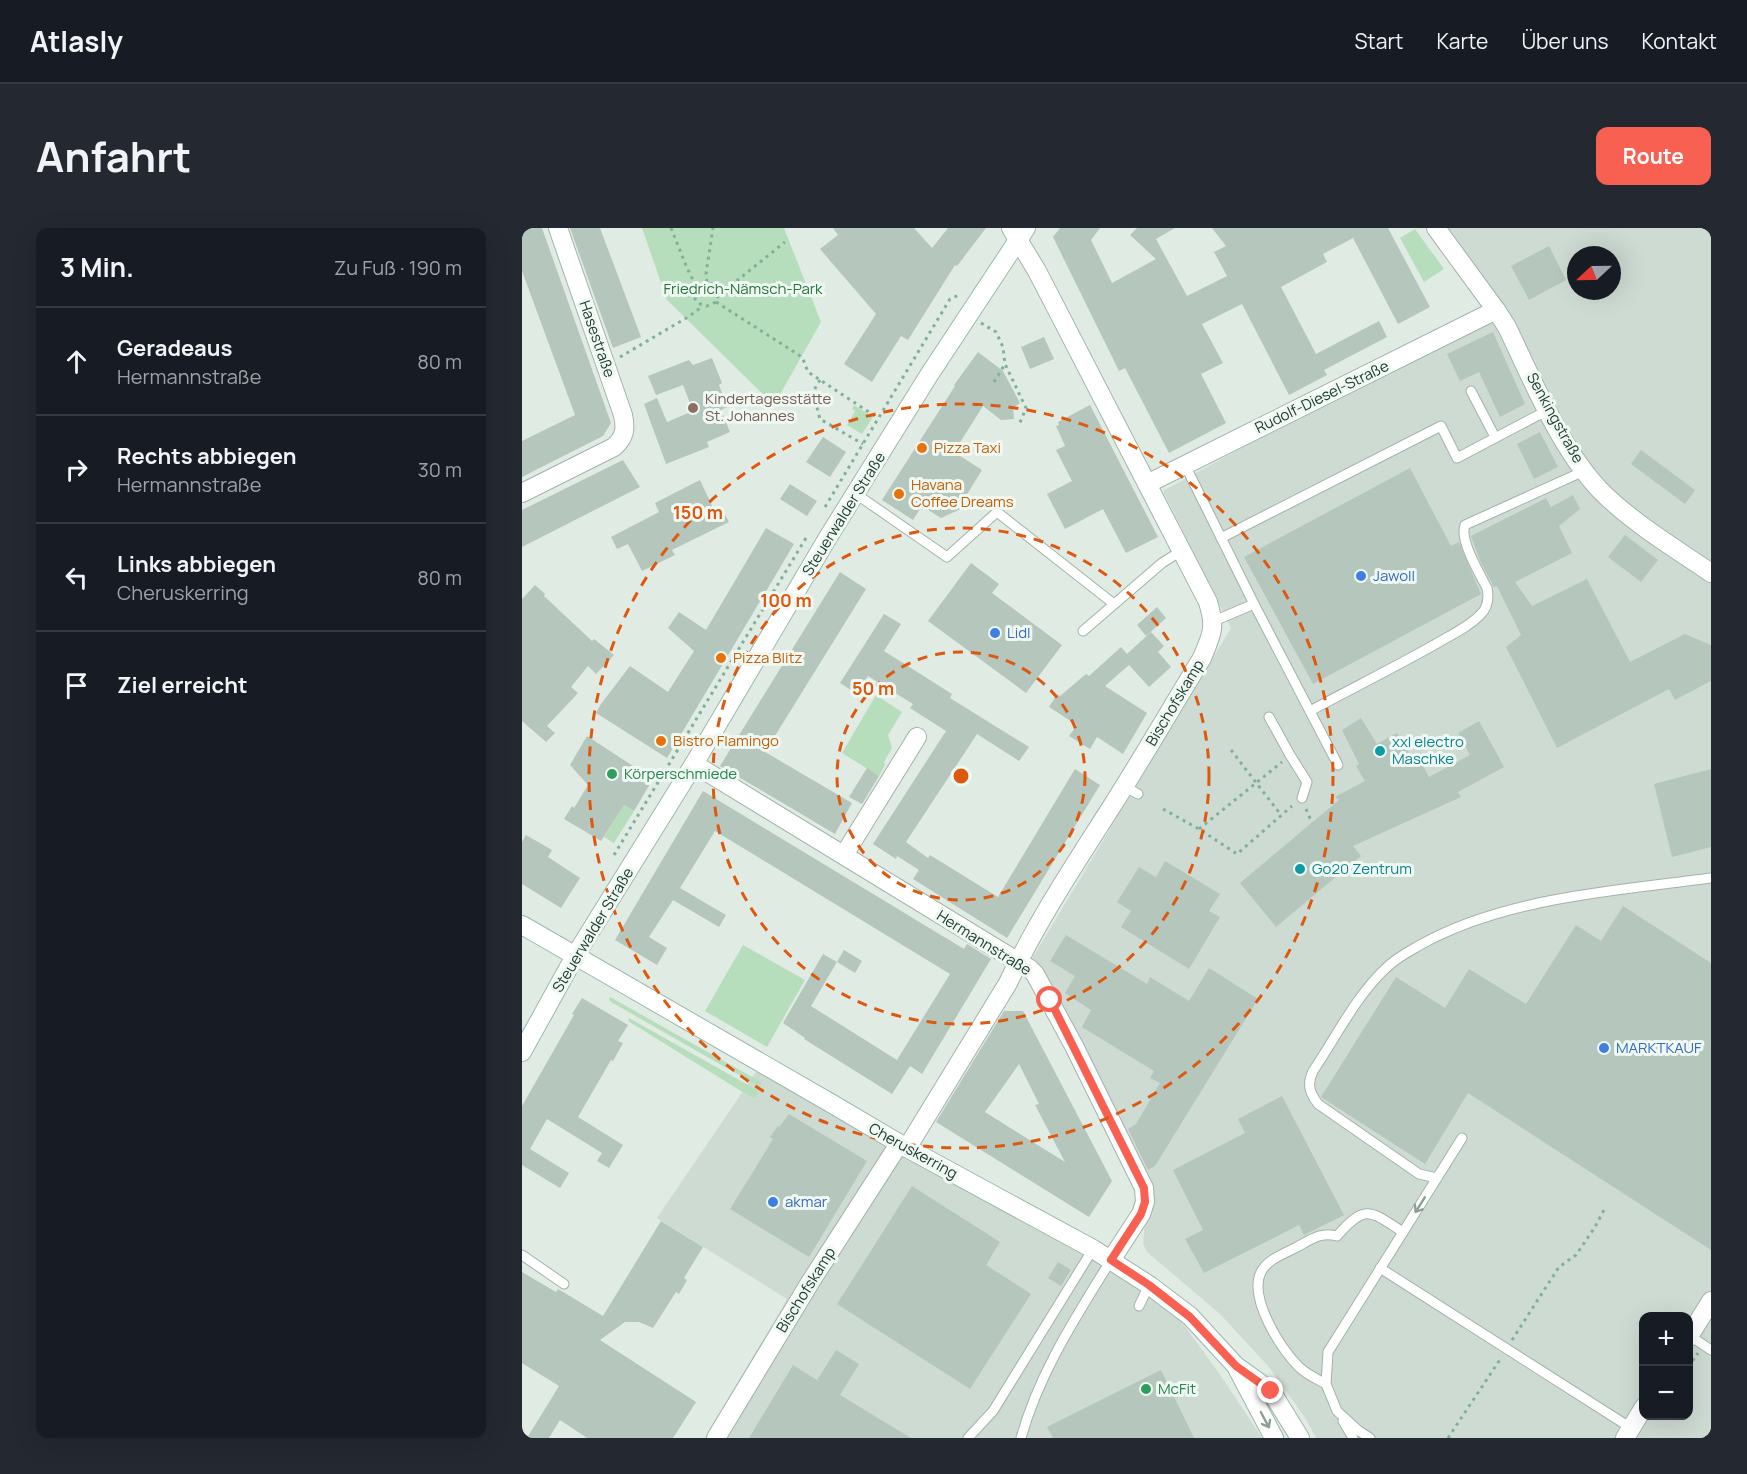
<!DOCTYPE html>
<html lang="de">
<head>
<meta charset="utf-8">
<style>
  body { margin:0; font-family:Manrope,sans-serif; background:#242831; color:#f1f3f6 }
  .controls { position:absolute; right:18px; bottom:18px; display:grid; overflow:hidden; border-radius:12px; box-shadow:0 6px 24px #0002 }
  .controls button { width:54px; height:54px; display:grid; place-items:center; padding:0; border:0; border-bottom:2px solid #363941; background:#171b24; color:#f1f3f6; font:30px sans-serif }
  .compass { position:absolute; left:1045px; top:18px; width:54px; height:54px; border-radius:50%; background:#171b24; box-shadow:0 6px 24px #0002; rotate:248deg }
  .stop { position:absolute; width:18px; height:18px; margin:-14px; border:4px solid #f86051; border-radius:50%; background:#fff }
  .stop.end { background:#f86051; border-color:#fff; box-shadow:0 2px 6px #0008 }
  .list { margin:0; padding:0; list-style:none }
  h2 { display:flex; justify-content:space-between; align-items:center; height:78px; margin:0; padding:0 24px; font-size:26px }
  h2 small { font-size:20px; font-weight:400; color:#9ea1a6 }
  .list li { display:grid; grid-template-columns:39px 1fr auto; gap:18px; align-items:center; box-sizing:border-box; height:108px; padding:0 24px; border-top:2px solid #363941 }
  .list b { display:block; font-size:22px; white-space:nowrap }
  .list p { margin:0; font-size:20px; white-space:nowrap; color:#9ea1a6 }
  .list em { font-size:20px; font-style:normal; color:#9ea1a6 }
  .icon { flex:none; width:33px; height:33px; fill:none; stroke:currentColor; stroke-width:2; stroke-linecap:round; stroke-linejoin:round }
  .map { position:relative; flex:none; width:1189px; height:1210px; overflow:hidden; border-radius:12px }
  header { display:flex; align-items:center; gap:36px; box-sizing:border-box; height:84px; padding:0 30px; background:#171b24; border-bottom:2px solid #363941 }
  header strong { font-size:28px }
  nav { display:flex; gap:33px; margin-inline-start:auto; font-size:21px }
  .intro { display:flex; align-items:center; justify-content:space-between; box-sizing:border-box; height:144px; padding:0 36px }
  h1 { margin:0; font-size:42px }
  .button { padding:15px 27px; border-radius:12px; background:#f86051; color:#fff; font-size:21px; font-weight:700 }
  main { display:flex; gap:36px; padding:0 36px }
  aside { flex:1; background:#171b24; border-radius:12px; box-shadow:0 6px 24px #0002 }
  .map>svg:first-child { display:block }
</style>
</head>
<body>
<header>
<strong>Atlasly</strong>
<nav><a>Start</a><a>Karte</a><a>Über uns</a><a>Kontakt</a></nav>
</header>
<div class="intro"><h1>Anfahrt</h1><a class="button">Route</a></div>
<main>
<aside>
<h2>3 Min.<small>Zu Fuß · 190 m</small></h2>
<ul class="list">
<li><svg class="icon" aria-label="ahead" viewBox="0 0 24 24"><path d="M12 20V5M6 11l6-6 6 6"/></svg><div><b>Geradeaus</b><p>Hermannstraße</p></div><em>80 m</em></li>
<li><svg class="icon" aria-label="right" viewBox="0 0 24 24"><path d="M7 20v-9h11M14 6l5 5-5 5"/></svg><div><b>Rechts abbiegen</b><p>Hermannstraße</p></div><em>30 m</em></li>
<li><svg class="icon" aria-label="left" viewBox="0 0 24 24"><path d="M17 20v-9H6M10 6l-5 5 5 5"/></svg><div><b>Links abbiegen</b><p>Cheruskerring</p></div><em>80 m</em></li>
<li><svg class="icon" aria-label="arrive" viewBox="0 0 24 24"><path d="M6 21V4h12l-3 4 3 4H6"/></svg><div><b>Ziel erreicht</b></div></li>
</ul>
</aside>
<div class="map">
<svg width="1189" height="1210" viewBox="0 0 1189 1210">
  <rect width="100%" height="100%" fill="#e0ebe4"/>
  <g fill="#cedbd3" fill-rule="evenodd">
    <path d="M 916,0 L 1189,0 L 1189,1210 L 794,1210 L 784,1191 L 747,1139 L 698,1086 L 625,1024 L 621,1016 L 625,973 L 508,734 L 709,400 L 641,263 L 972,82 ZM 1054,27 L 1090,27 L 1090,63 L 1054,63 ZM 1122,1088 L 1166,1088 L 1166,1188 L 1122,1188 Z"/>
    <path d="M 240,835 L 598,1047 L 657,1090 L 699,1148 L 740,1210 L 183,1210 L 265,1071 L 135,990 Z"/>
  </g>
  <g fill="#b7debc">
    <path d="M 120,0 L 262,0 L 299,94 L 252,177 L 145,72 Z"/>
    <path d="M 893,1 L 922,41 L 902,54 L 878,10 Z"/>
    <path d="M 332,177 L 351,189 L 340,206 L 325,197 L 333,183 L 330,181 Z"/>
    <path d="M 354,467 L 380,484 L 366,507 L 370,520 L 362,534 L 363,537 L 357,548 L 320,525 Z"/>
    <path d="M 102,577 L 112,583 L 92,615 L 82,609 Z"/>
    <path d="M 221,717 L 283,752 L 245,819 L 183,783 Z"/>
    <path d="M 88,769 L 239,854 L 238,859 L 89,774 L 87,772 Z"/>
    <path d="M 107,790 L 235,862 L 236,865 L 233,870 L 219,863 L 106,793 Z"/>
  </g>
  <g fill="#b5c6bd" fill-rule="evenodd">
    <path d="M 0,0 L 20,0 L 89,195 L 81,208 L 0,249 L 0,213 L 53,187 L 0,43 Z"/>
    <path d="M 48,0 L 78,0 L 119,109 L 91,120 Z"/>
    <path d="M 311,0 L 392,0 L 410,20 L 426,0 L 464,0 L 435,38 L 433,37 L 386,112 L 379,108 L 350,154 L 322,136 L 354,86 L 298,21 L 316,7 Z"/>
    <path d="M 538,0 L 578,0 L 569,12 L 590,55 L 634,31 L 608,7 L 615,0 L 653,0 L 634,11 L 665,68 L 705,48 L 692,24 L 704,18 L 690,0 L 866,0 L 908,79 L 876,96 L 831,10 L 801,26 L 805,34 L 759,59 L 794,126 L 857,93 L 865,109 L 802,142 L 805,147 L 767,167 L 720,76 L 680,96 L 701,135 L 679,146 L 704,195 L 647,225 L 603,140 L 597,143 L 531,9 Z"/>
    <path d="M 1027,18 L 1044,52 L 1007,72 L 989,38 Z"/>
    <path d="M 971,104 L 1003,176 L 978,189 L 957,144 L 938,153 L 925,126 Z"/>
    <path d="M 522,109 L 532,131 L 508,141 L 499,119 Z"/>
    <path d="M 456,124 L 481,143 L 498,175 L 491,180 L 492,191 L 479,192 L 461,178 L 432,224 L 460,242 L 444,268 L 454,274 L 419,290 L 400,278 L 391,292 L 360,272 L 433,158 L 432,157 Z"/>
    <path d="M 190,130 L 200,155 L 197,157 L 205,179 L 199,182 L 208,204 L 185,214 L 187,219 L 144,236 L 122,176 L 135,170 L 145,194 L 171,183 L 161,157 L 134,167 L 126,148 L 167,132 L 171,137 Z"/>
    <path d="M 568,177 L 636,309 L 604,325 L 581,281 L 543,301 L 525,266 L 550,253 L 534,222 L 543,218 L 534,198 L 537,197 L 536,194 Z"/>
    <path d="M 1018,204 L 1036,239 L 1012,251 L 995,216 Z"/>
    <path d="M 301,209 L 324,224 L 308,249 L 284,234 Z"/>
    <path d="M 1119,222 L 1173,262 L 1163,276 L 1109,236 Z"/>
    <path d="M 101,232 L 118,259 L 0,319 L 0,282 Z"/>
    <path d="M 888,240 L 929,318 L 937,314 L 959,366 L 791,456 L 722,329 Z"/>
    <path d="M 178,252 L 193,284 L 200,281 L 207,294 L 150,322 L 153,327 L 120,343 L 106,316 L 95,321 L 89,309 L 137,284 L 133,275 Z"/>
    <path d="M 268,256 L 295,273 L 285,288 L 258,271 Z"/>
    <path d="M 1051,267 L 1058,281 L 1037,298 L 1050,325 L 993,354 L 1010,378 L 1065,351 L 1108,434 L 1163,406 L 1189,417 L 1189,453 L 1153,472 L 1147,461 L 1035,520 L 984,419 L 999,407 L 975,358 L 972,359 L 959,335 L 949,308 L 1024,270 L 1029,279 Z"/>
    <path d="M 244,300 L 272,316 L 145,530 L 74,485 L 79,476 L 108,438 L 146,464 L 172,423 L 146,400 L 157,384 L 184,402 Z"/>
    <path d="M 1103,307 L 1136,332 L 1119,354 L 1086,329 Z"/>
    <path d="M 449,335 L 477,356 L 470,365 L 540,417 L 504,465 L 406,393 Z"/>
    <path d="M 318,344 L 344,361 L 243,524 L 330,575 L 313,606 L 198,538 Z"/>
    <path d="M 13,357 L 23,366 L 22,368 L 70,413 L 72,411 L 92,427 L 74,446 L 66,438 L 49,459 L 56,465 L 25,498 L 33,505 L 24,514 L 0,493 L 0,371 Z"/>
    <path d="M 635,379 L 644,390 L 624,408 L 615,397 Z"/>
    <path d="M 362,386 L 379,396 L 362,423 L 430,466 L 428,470 L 507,519 L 497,533 L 455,506 L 384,614 L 406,630 L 408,627 L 476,669 L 553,541 L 578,557 L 485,710 L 391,651 L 397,642 L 375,628 L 374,631 L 351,616 L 424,503 L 388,480 L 391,476 L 346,448 L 335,466 L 318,455 Z"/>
    <path d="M 629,404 L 642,418 L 636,424 L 649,439 L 627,459 L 607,437 L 583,458 L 625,485 L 601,526 L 575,509 L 568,521 L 547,508 L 555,497 L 527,479 L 535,466 L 538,468 L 564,446 L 567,448 L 599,419 L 605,426 Z"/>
    <path d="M 839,490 L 855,516 L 875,505 L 889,529 L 895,526 L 907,549 L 948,527 L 936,505 L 957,493 L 982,539 L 936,564 L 939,569 L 831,618 L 839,628 L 754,699 L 718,655 L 817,572 L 813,569 L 843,553 L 834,538 L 837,536 L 820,502 Z"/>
    <path d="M 65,508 L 131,551 L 112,583 L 102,577 L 79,613 L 42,591 L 50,578 L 52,580 L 66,557 L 48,537 Z"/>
    <path d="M 345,540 L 357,548 L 340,576 L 327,569 Z"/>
    <path d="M 1189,541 L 1189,619 L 1150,629 L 1132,556 Z"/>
    <path d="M 181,563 L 442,721 L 445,716 L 469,731 L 400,846 L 388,838 L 370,866 L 282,811 L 283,810 L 261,795 L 301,726 L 315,734 L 289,778 L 375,832 L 428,746 L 193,603 L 158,660 L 204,687 L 197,699 L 151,672 L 127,709 L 145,720 L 135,737 L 93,712 Z"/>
    <path d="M 4,607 L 30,622 L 26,629 L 58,650 L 39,680 L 0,656 L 0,614 Z"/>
    <path d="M 643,633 L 698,666 L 687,683 L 698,689 L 667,741 L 599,699 L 609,683 L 595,674 L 617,639 L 634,649 Z"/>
    <path d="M 1101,678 L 1189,735 L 1189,1022 L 946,865 L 903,936 L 799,869 L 874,749 L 923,780 L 947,741 L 1004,776 L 1054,697 L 1079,713 Z"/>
    <path d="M 544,707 L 625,756 L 628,749 L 667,773 L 687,740 L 736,771 L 633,938 L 626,942 L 606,901 L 614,896 L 638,855 L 628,850 L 632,843 L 560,799 L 569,782 L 543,765 L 553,748 L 528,733 Z"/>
    <path d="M 322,722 L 340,733 L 333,745 L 315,734 Z"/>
    <path d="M 60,770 L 106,797 L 96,813 L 101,815 L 91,833 L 89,832 L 56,889 L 101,917 L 87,940 L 75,933 L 80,925 L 25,891 L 8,921 L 47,945 L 38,960 L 0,937 L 0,878 L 52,787 L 50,786 Z"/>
    <path d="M 482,783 L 501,783 L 590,953 L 567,989 L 414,894 ZM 497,836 L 517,876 L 513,877 L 543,934 L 463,884 Z"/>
    <path d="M 760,868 L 822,987 L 782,1007 L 777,997 L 682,1045 L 663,1011 L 681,1002 L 651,942 L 723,905 L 716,891 Z"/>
    <path d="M 267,886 L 345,933 L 287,1029 L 208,981 L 251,911 L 248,909 L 256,898 L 257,899 Z"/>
    <path d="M 390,958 L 478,1014 L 464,1037 L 509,1066 L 448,1161 L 315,1076 Z"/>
    <path d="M 139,993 L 181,1019 L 162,1050 L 165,1052 L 157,1066 L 154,1064 L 131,1100 L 117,1094 L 103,1094 L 78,1112 L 174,1174 L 151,1210 L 65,1210 L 38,1192 L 27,1210 L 5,1210 L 37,1158 L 0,1135 L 0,1044 L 34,1064 L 36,1061 L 81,1088 Z"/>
    <path d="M 536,1034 L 549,1042 L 539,1058 L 526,1050 Z"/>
    <path d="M 314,1122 L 337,1136 L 318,1167 L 389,1210 L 227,1210 L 271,1137 L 295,1152 Z"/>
    <path d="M 639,1142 L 672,1210 L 531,1210 L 525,1199 Z"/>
  </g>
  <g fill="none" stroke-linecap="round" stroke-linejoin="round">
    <defs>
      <g id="lane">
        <path d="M 949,163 L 973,209"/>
        <path d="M 663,237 L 732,376 L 692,393"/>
        <path d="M 334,266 L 425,329 L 475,284 L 592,376"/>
        <path d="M 699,310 L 919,198 L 935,230 L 1026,182"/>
        <path d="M 732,376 L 816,537"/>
        <path d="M 561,403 L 640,335 L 659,323"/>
        <path d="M 788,483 C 829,461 871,440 912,417 C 927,408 947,399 959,386 C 966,379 967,370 965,360 C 958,346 937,312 943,297 L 1062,243"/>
        <path d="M 747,489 L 768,527 L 785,554 L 780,570"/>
        <path d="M 602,558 L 616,566"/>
        <path d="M 915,950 L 897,946 L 796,876 C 787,864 785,856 791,843 C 814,809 834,768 864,740 C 874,730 886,724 898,717 C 984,669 1094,663 1189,650"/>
        <path d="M 0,1027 L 42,1056"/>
        <path d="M 858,1040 L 1109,1200"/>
        <path d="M 617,1078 L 627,1057"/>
        <path d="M 1168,1108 L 1189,1122"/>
        <path d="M 804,1156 C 795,1151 784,1146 777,1139 C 759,1121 726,1070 739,1044 C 745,1032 761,1026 773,1020 C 787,1013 798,1003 815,1008 C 844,975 848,983 881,1004"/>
        <path d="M 821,1193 L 831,1210"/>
        <path d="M 446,1210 L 471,1183 L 571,1021"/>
        <path d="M 499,1210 C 517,1145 554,1089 589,1032"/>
        <path d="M 848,1210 L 837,1203 L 815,1183 L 804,1156 L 806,1124 L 940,910"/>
      </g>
      <g id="street">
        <path d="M 914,0 L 974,82 L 985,99 C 1011,153 1041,228 1085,269 C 1116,298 1154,321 1189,345"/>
        <path d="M 625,256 L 974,82"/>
        <path d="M 0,265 L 92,219 C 103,209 104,201 101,187 L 36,0"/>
        <path d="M 172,536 L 508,741 L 513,746 L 552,818 L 622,960 L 623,974 L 619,986 L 589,1032"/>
        <path d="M 322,627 L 395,509"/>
        <path d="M 385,920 L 486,755 C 515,693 553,636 590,578 C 621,529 650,479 680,430 C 690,406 694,400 686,374 L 515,43 L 489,0"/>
        <path d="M 1166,1110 L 1189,1073"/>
        <path d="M 194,1210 L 289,1053 L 377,916"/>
        <path d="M 1103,1210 L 1122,1179"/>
      </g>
      <g id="secondary">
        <path d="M 0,697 L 312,877 L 385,920 L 571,1021 L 627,1057 L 668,1088 L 714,1138 L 749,1163 L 778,1210"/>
        <path d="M 0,824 L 53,728 L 172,536 L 305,311 L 407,147 L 504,0"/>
        <path d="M 716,1142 L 752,1210"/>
      </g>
    </defs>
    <use href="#lane" stroke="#a3b3aa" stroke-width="11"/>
    <use href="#street" stroke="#a3b3aa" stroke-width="20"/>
    <use href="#secondary" stroke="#9eb8ab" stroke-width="20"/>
    <g stroke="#7fb199" stroke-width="3" stroke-dasharray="3 4.5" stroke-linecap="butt">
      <path d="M 149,0 L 165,40 L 175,60 L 173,71 L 178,76 L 185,78 L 194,74 C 199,63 194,54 182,55 L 175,60"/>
      <path d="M 185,54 L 184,46 L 191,0"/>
      <path d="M 197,67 L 263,14"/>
      <path d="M 194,74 L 277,127 L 281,131 L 286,144 L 356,190"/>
      <path d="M 459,95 L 474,104 L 481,119 L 483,136 L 504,180 L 497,197"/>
      <path d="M 98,129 L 166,89 L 181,78"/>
      <path d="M 298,152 L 291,164 L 298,191 L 341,216"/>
      <path d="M 472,154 L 483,136"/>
      <path d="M 303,279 L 428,71 L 439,66"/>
      <path d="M 709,522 L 759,587"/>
      <path d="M 641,581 L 677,601 L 715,626 L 770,578"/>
      <path d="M 784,581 L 790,595"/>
      <path d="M 677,601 L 760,534"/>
      <path d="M 92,627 L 284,310"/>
      <path d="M 990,1112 L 1037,1039 L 1054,1027 L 1073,999 L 1083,980"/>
      <path d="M 1166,1139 L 1176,1125"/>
      <path d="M 926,1210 L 979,1130"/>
    </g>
    <use href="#lane" stroke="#fff" stroke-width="9"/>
    <use href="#street" stroke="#fff" stroke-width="18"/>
    <use href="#secondary" stroke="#fff" stroke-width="18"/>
  </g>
  <defs><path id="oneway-shaft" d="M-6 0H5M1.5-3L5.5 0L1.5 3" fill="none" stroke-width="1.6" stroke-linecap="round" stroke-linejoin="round" transform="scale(1.5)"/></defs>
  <g stroke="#909e98">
    <use href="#oneway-shaft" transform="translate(898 977) rotate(122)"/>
    <use href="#oneway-shaft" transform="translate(743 1192) rotate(62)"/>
  </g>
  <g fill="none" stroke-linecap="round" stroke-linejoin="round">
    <path stroke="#f86051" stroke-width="8" d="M 528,772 L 622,960 L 623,974 L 619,986 L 589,1032 L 627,1057 L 668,1089 L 714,1138 L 749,1163"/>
  </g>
  <g fill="none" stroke="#de580e" stroke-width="3" stroke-dasharray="10 8">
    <circle cx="439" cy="548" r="124"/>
    <circle cx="439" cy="548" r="248"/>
    <circle cx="439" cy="548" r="372"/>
  </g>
  <circle fill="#8d6e63" stroke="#f0f8f3" stroke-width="2" cx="171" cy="180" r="6"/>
  <g fill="#e8710a" stroke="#f0f8f3" stroke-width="2">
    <circle cx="400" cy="220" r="6"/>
    <circle cx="377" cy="266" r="6"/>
    <circle cx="199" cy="430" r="6"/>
    <circle cx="139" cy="513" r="6"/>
  </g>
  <g fill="#3f7fe0" stroke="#f0f8f3" stroke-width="2">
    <circle cx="839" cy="348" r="6"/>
    <circle cx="473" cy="405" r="6"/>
    <circle cx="1082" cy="820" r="6"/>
    <circle cx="251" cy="974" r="6"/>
  </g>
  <g fill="#0f9aa8" stroke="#f0f8f3" stroke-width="2">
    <circle cx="858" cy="523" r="6"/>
    <circle cx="778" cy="641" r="6"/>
  </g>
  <g fill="#2e9e5b" stroke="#f0f8f3" stroke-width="2">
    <circle cx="90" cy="546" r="6"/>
    <circle cx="624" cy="1161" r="6"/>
  </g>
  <g text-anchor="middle" stroke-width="6" stroke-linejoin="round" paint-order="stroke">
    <g font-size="15" fill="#28753a" stroke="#f0f8f3">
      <text x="221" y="66">Friedrich-Nämsch-Park</text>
    </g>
    <g font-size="15" fill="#203c30" stroke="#f0f8f3">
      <text transform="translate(75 111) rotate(71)" y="5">Hasestraße</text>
      <text transform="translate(800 169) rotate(-26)" y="5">Rudolf-Diesel-Straße</text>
      <text transform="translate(1033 190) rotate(61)" y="5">Senkingstraße</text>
      <text transform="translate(322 286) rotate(-58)" y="5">Steuerwalder Straße</text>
      <text transform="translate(653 475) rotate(-59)" y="5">Bischofskamp</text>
      <text transform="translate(71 702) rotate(-59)" y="5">Steuerwalder Straße</text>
      <text transform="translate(462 715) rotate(32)" y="5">Hermannstraße</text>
      <text transform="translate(391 923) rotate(29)" y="5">Cheruskerring</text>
      <text transform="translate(284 1062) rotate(-58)" y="5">Bischofskamp</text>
    </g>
    <g font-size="15" fill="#785e54" stroke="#f0f8f3" text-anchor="start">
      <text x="183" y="176">Kindertagesstätte<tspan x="183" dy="17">St. Johannes</tspan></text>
    </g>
    <g font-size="15" fill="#c56008" stroke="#f0f8f3" text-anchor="start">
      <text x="412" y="225">Pizza Taxi</text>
      <text x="389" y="262">Havana<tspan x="389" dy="17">Coffee Dreams</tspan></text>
      <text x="211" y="435">Pizza Blitz</text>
      <text x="151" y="518">Bistro Flamingo</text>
    </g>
    <g font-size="15" fill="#366cbe" stroke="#f0f8f3" text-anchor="start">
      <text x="851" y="353">Jawoll</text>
      <text x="485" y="410">Lidl</text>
      <text x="1094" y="825">MARKTKAUF</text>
      <text x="263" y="979">akmar</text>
    </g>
    <g font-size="15" fill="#0d838f" stroke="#f0f8f3" text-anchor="start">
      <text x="870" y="519">xxl electro<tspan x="870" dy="17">Maschke</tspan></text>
      <text x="790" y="646">Go20 Zentrum</text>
    </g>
    <g font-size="15" fill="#27864d" stroke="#f0f8f3" text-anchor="start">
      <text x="102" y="551">Körperschmiede</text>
      <text x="636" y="1166">McFit</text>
    </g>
  </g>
  <circle cx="439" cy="548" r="9" fill="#de580e" stroke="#f0f8f3" stroke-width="3"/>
  <g font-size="18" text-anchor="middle" font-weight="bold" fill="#de580e" stroke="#f0f8f3" stroke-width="6" stroke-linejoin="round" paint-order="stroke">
    <text x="176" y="291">150 m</text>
    <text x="264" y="379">100 m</text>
    <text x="351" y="467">50 m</text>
  </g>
</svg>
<div class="controls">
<button>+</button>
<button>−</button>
</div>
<svg class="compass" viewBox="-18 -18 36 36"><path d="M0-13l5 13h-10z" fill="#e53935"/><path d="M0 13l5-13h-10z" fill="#9ea1a6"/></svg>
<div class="stop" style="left:528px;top:772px"></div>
<div class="stop end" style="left:749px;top:1163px"></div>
</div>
</main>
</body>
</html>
